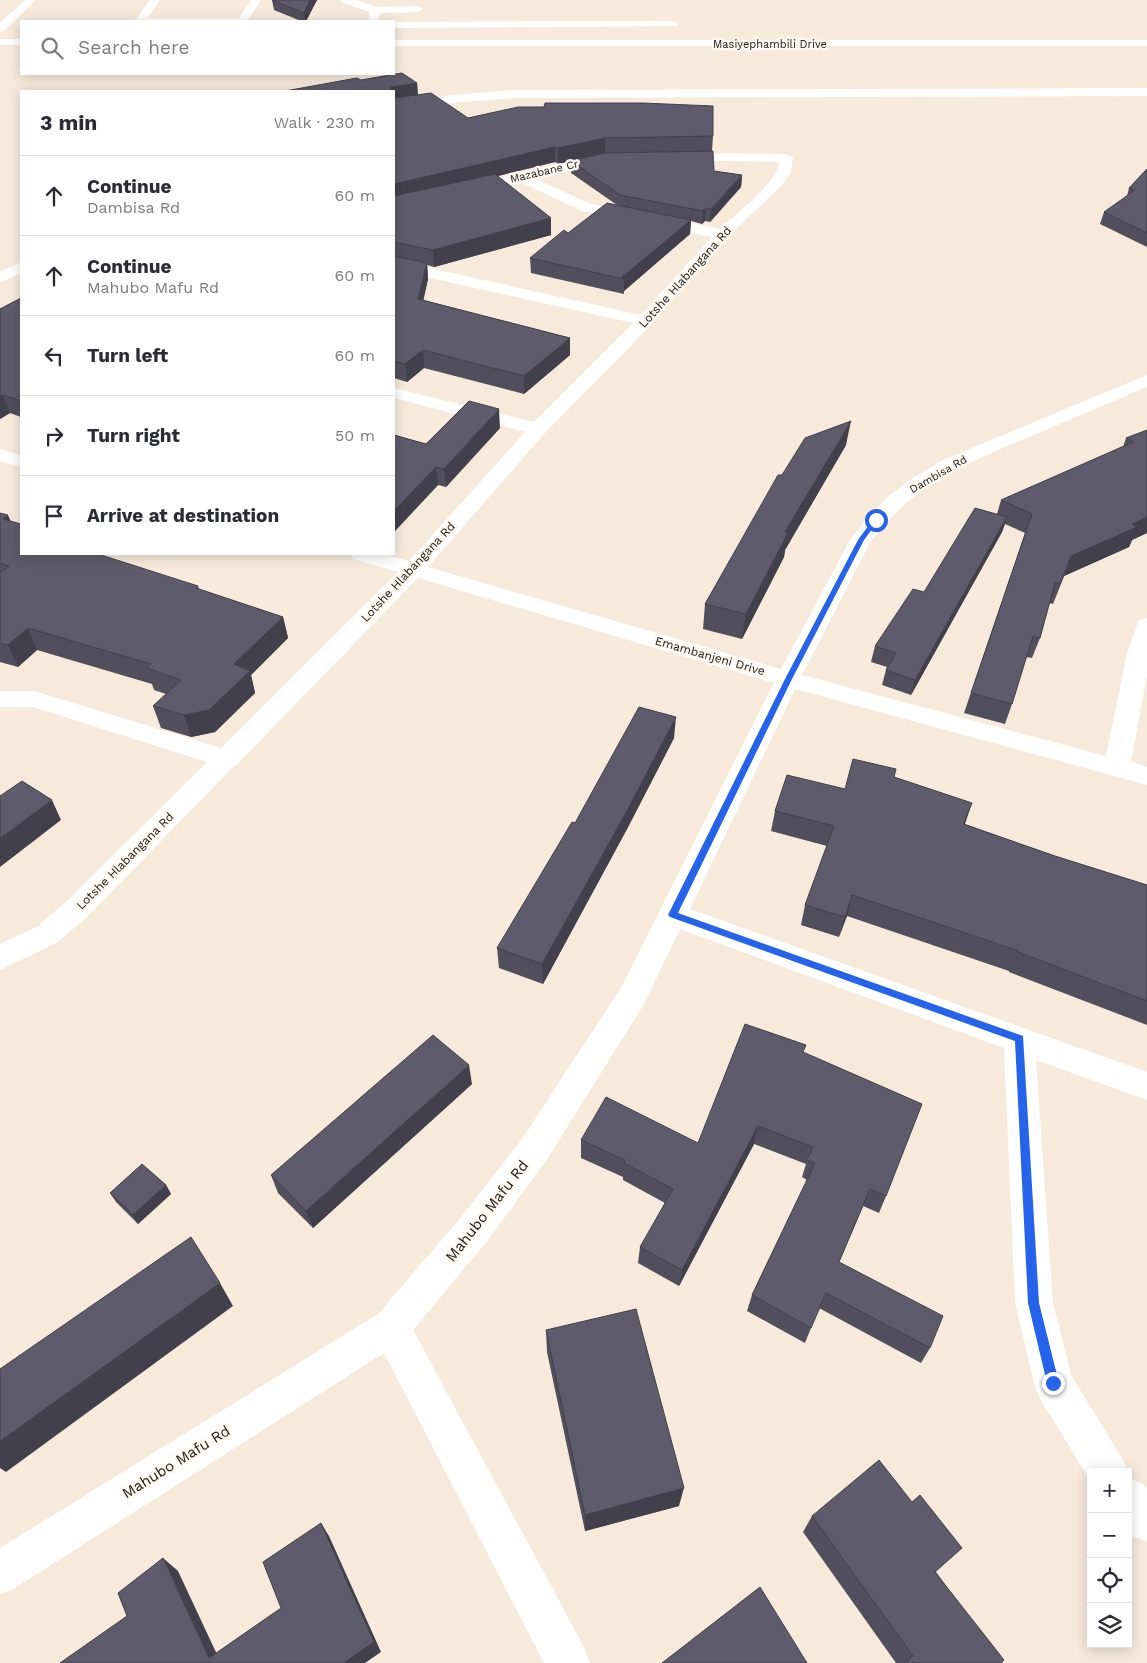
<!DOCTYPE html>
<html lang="en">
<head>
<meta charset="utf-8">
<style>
  body { margin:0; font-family:"Work Sans",sans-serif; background:#f2f2f3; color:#2b2b33 }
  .controls { position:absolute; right:15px; bottom:15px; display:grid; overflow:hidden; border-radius:0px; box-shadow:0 2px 12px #0003 }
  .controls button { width:45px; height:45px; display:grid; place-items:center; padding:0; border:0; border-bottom:1px solid #e1e1e2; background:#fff; color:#2b2b33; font:25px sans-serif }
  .stop { position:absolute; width:15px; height:15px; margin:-11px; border:4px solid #2563eb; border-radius:50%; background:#fff }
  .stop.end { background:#2563eb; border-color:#fff; box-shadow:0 1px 5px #0008 }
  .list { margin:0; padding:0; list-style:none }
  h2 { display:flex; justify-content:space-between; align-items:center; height:65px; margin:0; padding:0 20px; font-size:21px }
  h2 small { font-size:16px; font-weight:400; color:#7c7c81 }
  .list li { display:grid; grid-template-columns:32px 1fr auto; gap:15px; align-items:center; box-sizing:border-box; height:80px; padding:0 20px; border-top:1px solid #e1e1e2 }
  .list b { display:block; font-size:19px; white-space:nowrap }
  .list p { margin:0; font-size:16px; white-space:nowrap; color:#7c7c81 }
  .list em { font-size:16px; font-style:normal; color:#7c7c81 }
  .icon { flex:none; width:28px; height:28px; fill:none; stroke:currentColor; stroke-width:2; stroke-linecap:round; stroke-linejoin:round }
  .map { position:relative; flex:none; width:1147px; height:1663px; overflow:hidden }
  .search { position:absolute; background:#fff; box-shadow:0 2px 12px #0003; left:20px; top:20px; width:375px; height:55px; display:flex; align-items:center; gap:12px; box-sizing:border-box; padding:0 18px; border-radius:0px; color:#7c7c81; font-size:19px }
  .panel { position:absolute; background:#fff; box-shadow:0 2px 12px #0003; left:20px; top:90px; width:375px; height:465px; border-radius:0px }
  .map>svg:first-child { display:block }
</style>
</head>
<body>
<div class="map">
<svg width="1147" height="1663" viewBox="0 0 1147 1663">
  <rect width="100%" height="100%" fill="#f7eadb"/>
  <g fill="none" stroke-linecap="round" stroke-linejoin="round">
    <g fill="#fff" fill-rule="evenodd">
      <path d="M 25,0 L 36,0 L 4,31 L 0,32 L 0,23 Z"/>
      <path d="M 150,0 L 160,0 L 148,18 L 239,18 L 251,0 L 261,0 L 247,21 L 135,21 Z"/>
      <path d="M 340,0 L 356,0 L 377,7 L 418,6 L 423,9 L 418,12 L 380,13 L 378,21 L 368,21 L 370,12 L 341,2 Z"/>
      <path d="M 674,21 L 679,24 L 678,26 L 394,28 L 394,22 Z"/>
      <path d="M 1147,88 L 1147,96 L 513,98 L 452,103 L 394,111 L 394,103 L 452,95 L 513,90 Z"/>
      <path d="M 677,153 L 786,154 L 793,158 L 791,172 L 781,186 L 728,237 L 651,325 L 545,433 L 428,567 L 781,669 L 850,540 L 869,516 L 889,496 L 908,481 L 943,460 L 1147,375 L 1147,387 C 1108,403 1070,420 1031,436 C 968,463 913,484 871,541 L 802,675 L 1106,756 L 1127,653 L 1139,620 L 1147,618 L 1147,675 L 1131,762 L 1147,767 L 1147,785 L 795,689 L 690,909 L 1147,1072 L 1147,1100 L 1036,1060 L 1053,1303 L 1071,1375 L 1122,1458 L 1128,1472 L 1091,1472 L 1091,1482 L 1039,1397 L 1034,1383 L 1015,1303 L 1004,1048 L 680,929 L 644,1004 L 546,1161 L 488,1240 L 413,1330 L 584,1647 L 590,1663 L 544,1663 L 384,1353 L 15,1588 L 0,1594 L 0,1548 L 378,1314 L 462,1216 L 522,1139 L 622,986 L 774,683 L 418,578 L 241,760 L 237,765 L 234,766 L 88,916 L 58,942 L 0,970 L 0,944 L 38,926 L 68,900 L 207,762 L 33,707 L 0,707 L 0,691 L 34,691 L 221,748 L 398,572 L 353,559 L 350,554 L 384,554 L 409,561 L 525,432 L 394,398 L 394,388 L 534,422 L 633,323 L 394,270 L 394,260 L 641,315 L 712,237 L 582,211 L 518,181 L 394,210 L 394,202 L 578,159 L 606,155 L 613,159 L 611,162 L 533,178 L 591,204 L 720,229 C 736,214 777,183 779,162 L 672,160 L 670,157 Z"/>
      <path d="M 21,262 L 21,273 L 0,283 L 0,272 Z"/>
      <path d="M 0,449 L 21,455 L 21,467 L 0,461 Z"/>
      <path d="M 1128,1478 L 1143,1484 L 1147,1489 L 1147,1542 L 1132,1536 L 1128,1531 Z"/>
    </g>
    <g fill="#fff" fill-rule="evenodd">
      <rect x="0" y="39" width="21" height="6"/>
      <rect x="394" y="40" width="753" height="6"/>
    </g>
  </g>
  <g fill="#514f5d">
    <path d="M 272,0 L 317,0 L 306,21 L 301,21 L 274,10 Z"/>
    <path d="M 361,80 L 417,83 L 418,95 L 468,118 L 713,136 L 712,151 L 714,171 L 742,175 L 741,187 L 710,222 L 705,221 L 702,224 L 691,221 L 690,234 L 624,291 L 624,294 L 531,273 L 530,258 L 568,233 L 617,205 L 571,173 L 571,161 L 602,154 L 558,164 L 555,162 L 498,176 L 551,218 L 551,235 L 434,267 L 427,265 L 428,279 L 423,300 L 570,338 L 570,355 L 524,394 L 424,368 L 407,382 L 394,378 L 394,91 Z"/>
    <path d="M 1147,169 L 1147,247 L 1100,224 L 1104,212 L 1127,196 L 1129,188 Z"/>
    <path d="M 21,298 L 21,417 L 10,413 L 0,419 L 0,309 Z"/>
    <path d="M 500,428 L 446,487 L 438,485 L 394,532 L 394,435 L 426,444 Z"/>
    <path d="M 1147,430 L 1147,533 L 1132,540 L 1129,547 L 1064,576 L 1053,604 L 1049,603 L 1040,638 L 1032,658 L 1026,657 L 1012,704 L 1005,724 L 964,713 L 1025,533 L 1005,524 L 1002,532 L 911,695 L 882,685 L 886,670 L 887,667 L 871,662 L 875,646 L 997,514 L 1001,500 L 1123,447 L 1126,438 Z"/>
    <path d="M 846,445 L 785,550 L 784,557 L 742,639 L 703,629 L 705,604 L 782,475 Z"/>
    <path d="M 0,513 L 21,554 L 198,586 L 199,589 L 283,617 L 288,638 L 251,675 L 255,693 L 215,732 L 191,737 L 161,728 L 153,706 L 166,694 L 154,690 L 152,684 L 37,650 L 18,667 L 0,662 Z"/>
    <path d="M 674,738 L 627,829 L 543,984 L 499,968 L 497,948 L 575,823 Z"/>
    <path d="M 894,777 L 965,824 L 1055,856 L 1147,885 L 1147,1025 L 1009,972 L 1009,971 L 847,916 L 839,937 L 801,925 L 805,905 L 827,846 L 771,831 L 775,811 L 845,789 Z"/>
    <path d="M 804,1052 L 886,1196 L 879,1213 L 863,1206 L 839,1262 L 930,1348 L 921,1363 L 819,1308 L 805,1343 L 747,1311 L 752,1295 L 807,1180 L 802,1177 L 806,1164 L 754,1144 L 679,1286 L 638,1263 L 640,1247 L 665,1203 L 623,1180 L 623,1177 L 581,1158 L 581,1140 L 698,1143 Z"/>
    <path d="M 472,1084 L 313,1228 L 278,1193 L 271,1175 Z"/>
    <path d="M 166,1185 L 171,1194 L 138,1224 L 116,1202 L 110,1193 Z"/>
    <path d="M 546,1330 L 679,1506 L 585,1531 L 547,1352 Z"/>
    <path d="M 812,1516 L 936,1572 L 1001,1663 L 896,1663 L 803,1532 Z"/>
  </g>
  <g fill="#42404c">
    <path d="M 310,0 L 317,0 L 306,21 L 305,21 L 304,13 Z"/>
    <path d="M 417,83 L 418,98 L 394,102 L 394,91 L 391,91 L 391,87 Z"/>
    <path d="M 605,138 L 605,153 L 558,164 L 558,148 Z"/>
    <path d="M 555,147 L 555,162 L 394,201 L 394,184 Z"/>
    <path d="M 742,175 L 741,187 L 710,222 L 711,209 Z"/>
    <path d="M 706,208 L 705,221 L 702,224 L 703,211 Z"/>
    <path d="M 551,218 L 551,235 L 434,267 L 433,250 Z"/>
    <path d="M 691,220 L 690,234 L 624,291 L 624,279 L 622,277 Z"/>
    <path d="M 427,263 L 428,279 L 420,316 L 418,299 Z"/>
    <path d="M 570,338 L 570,355 L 524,394 L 524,376 Z"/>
    <path d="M 423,350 L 424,368 L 407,382 L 405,364 Z"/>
    <path d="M 3,395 L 10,413 L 0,419 L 0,396 Z"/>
    <path d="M 499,409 L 500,428 L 446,487 L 444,469 Z"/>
    <path d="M 851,421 L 846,445 L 785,550 L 784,557 L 742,639 L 746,614 L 785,532 Z"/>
    <path d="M 436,467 L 438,485 L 394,532 L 394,511 Z"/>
    <path d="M 8,515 L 17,536 L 3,519 Z"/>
    <path d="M 1007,517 L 1002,532 L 911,695 L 915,680 Z"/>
    <path d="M 1147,517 L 1147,533 L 1132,540 L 1129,547 L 1064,576 L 1053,604 L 1071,556 L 1132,524 Z"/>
    <path d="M 283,617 L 288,638 L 251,675 L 255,693 L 215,732 L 191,737 L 184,715 L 234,664 Z"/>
    <path d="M 28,628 L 37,650 L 18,667 L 8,645 Z"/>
    <path d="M 676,717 L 674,738 L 627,829 L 543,984 L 542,964 Z"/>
    <path d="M 52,800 L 61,820 L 0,867 L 0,838 Z"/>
    <path d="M 972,803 L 965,824 L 963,824 Z"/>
    <path d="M 852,895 L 847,916 L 839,937 L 845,917 Z"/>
    <path d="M 469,1065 L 472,1084 L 313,1228 L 306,1211 Z"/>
    <path d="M 758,1126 L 754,1144 L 679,1286 L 682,1270 Z"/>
    <path d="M 166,1185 L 171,1194 L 138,1224 L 133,1215 Z"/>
    <path d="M 220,1283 L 233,1306 L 6,1472 L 0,1468 L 0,1441 Z"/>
    <path d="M 684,1488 L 679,1506 L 585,1531 L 585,1515 Z"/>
    <path d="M 321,1523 L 329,1536 L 381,1652 L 365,1663 L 344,1663 Z"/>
    <path d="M 163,1558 L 178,1571 L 221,1663 L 209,1658 Z"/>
  </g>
  <g fill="#5e5c6c" stroke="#42404c">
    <path d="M 272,0 L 310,0 L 304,13 Z"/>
    <path d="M 402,73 L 417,83 L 391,87 L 391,91 L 285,91 L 357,78 L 361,80 Z"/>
    <path d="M 431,93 L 468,118 L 518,107 L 544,107 L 545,103 L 643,103 L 713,106 L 713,136 L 605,138 L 558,148 L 555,147 L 394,184 L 394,98 Z"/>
    <path d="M 713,151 L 714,171 L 742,175 L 711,209 L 706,208 L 703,211 L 620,195 L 571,161 L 605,153 Z"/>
    <path d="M 1147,169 L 1147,233 L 1104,212 L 1135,190 L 1129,188 Z"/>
    <path d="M 495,174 L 551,218 L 433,250 L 394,242 L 394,196 Z"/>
    <path d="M 607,203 L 691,220 L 622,277 L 624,279 L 530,258 L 564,230 L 568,233 Z"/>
    <path d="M 394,256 L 427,263 L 418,299 L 570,338 L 524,376 L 423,350 L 405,364 L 394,361 Z"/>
    <path d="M 21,298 L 21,401 L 3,395 L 0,396 L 0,309 Z"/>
    <path d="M 469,401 L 499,409 L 444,469 L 436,467 L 394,511 L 394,435 L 426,444 Z"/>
    <path d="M 851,421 L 785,532 L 788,533 L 746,614 L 705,604 L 778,475 L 782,475 L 805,438 Z"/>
    <path d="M 1147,430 L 1147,517 L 1132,524 L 1137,527 L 1071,556 L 1060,584 L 1055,583 L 1040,638 L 1033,636 L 1012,704 L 971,693 L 1032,514 L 1001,500 L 1133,442 L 1126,438 Z"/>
    <path d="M 975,508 L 1007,517 L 915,680 L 886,670 L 896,653 L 875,646 L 913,589 L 924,592 Z"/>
    <path d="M 0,513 L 8,515 L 3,519 L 21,524 L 21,554 L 98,554 L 198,586 L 196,588 L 283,617 L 234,664 L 250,671 L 209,710 L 184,715 L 153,706 L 181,680 L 147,668 L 151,664 L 28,628 L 8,645 L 0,643 L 0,573 L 9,566 L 0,563 Z"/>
    <path d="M 639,707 L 676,717 L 628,809 L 542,964 L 497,948 L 572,822 L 575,823 Z"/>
    <path d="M 853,759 L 896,769 L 894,777 L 972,803 L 963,824 L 1055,856 L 1147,885 L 1147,1001 L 1018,952 L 1019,951 L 852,895 L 845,917 L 805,905 L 834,826 L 775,811 L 787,775 L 845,789 Z"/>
    <path d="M 22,781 L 52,800 L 0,838 L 0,796 Z"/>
    <path d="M 745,1024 L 806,1045 L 803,1052 L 922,1104 L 886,1196 L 870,1189 L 839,1262 L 943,1316 L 930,1348 L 826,1293 L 811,1328 L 752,1295 L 815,1163 L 807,1160 L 813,1147 L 758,1126 L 682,1270 L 640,1247 L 673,1189 L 624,1163 L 625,1160 L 581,1140 L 606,1097 L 698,1143 Z"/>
    <path d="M 433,1035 L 469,1065 L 306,1211 L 271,1175 Z"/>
    <path d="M 142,1164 L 166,1185 L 133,1215 L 110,1193 Z"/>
    <path d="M 191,1237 L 220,1283 L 0,1441 L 0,1369 Z"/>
    <path d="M 636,1309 L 684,1488 L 585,1515 L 546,1330 Z"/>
    <path d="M 879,1460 L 912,1502 L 920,1495 L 962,1548 L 935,1572 L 1004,1660 L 1001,1663 L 906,1663 L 913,1656 L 812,1516 Z"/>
    <path d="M 321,1523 L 374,1642 L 344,1663 L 60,1663 L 127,1616 L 118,1593 L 163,1558 L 209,1658 L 281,1608 L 263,1562 Z"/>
    <path d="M 760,1587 L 807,1663 L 662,1663 Z"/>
  </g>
  <path fill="#2563eb" d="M 874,518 L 879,520 L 864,540 L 792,679 L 678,913 L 1023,1036 L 1039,1303 L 1059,1383 L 1057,1387 L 1053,1389 L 1049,1387 L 1047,1383 L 1028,1303 L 1015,1041 L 670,917 L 668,915 L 785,679 L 858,540 Z"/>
  <g text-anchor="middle" stroke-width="5" stroke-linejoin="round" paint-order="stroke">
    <g font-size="11" fill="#1d1813" stroke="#fef8f2">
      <text x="770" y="48">Masiyephambili Drive</text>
      <text transform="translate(544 171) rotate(-13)" y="4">Mazabane Cr</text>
      <text transform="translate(938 474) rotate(-30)" y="4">Dambisa Rd</text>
    </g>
    <g font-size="12" fill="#1d1813" stroke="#fef8f2">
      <text transform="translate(685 277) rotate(-48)" y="4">Lotshe Hlabangana Rd</text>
      <text transform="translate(408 572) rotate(-47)" y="4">Lotshe Hlabangana Rd</text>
      <text transform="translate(710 656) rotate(16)" y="4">Emambanjeni Drive</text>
      <text transform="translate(125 861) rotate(-45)" y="4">Lotshe Hlabangana Rd</text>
    </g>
    <g font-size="15" fill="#1d1813" stroke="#fef8f2">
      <text transform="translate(487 1211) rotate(-52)" y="5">Mahubo Mafu Rd</text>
      <text transform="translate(176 1462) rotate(-32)" y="5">Mahubo Mafu Rd</text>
    </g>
  </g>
</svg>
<div class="controls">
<button>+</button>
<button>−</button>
<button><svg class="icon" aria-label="locate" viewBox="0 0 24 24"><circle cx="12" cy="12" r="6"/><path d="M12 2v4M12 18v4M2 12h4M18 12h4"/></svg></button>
<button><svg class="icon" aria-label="layers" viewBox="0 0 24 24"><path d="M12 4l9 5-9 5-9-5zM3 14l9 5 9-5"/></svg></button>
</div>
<div class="stop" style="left:876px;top:520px"></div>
<div class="stop end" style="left:1053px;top:1383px"></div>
<div class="search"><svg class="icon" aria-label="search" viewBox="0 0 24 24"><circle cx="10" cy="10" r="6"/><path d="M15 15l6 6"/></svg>Search here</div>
<section class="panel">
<h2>3 min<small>Walk · 230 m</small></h2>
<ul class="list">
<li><svg class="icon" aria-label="ahead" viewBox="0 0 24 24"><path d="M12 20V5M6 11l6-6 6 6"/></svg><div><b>Continue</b><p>Dambisa Rd</p></div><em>60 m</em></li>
<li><svg class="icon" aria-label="ahead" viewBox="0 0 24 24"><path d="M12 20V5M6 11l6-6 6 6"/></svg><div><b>Continue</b><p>Mahubo Mafu Rd</p></div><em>60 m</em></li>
<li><svg class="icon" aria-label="left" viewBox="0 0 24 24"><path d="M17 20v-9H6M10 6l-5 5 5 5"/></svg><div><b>Turn left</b></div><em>60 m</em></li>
<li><svg class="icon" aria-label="right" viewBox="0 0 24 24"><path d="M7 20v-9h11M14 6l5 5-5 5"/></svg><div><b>Turn right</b></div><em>50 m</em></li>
<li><svg class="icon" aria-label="arrive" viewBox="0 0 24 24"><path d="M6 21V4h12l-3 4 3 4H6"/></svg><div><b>Arrive at destination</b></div></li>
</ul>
</section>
</div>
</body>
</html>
